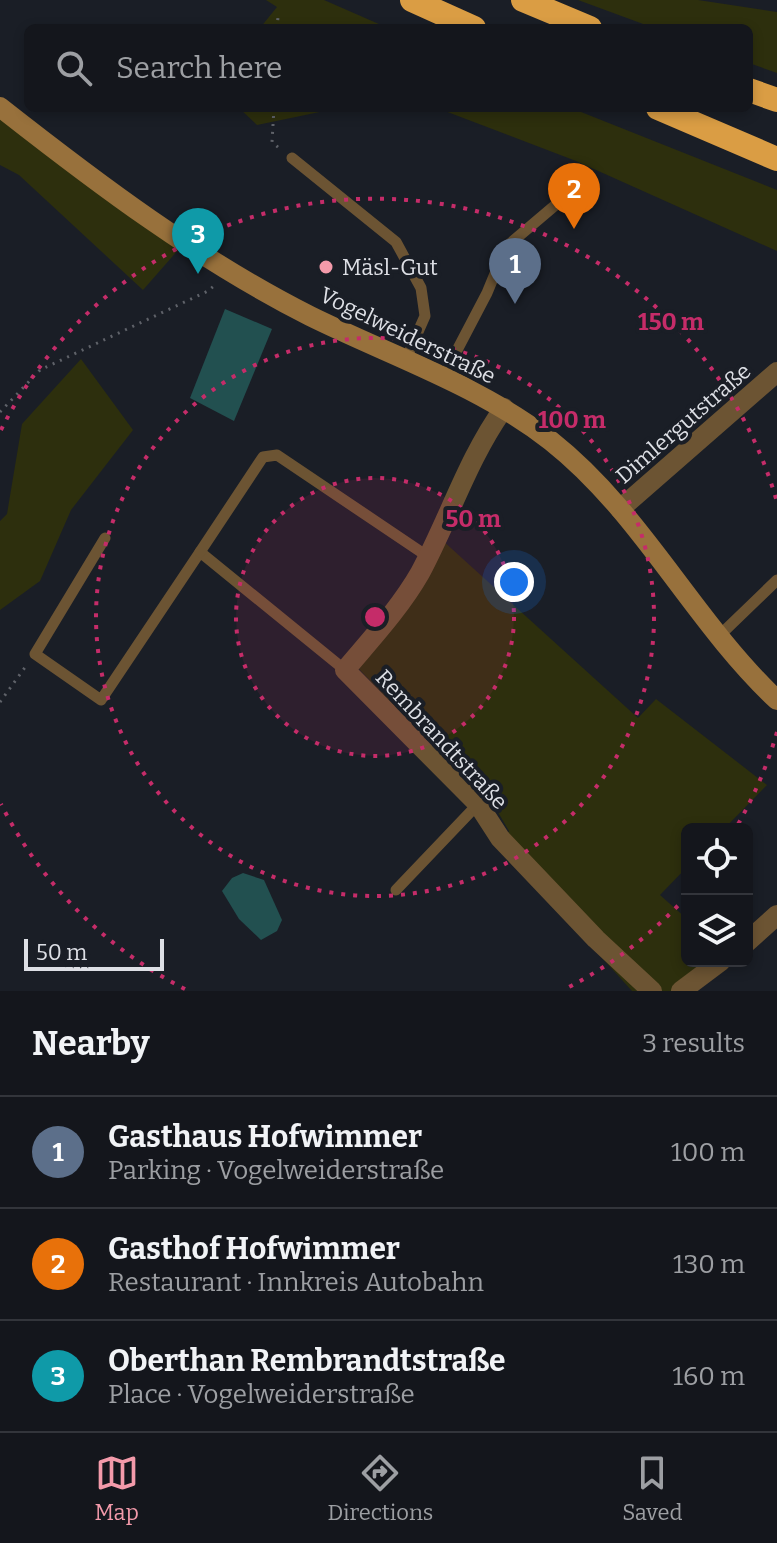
<!DOCTYPE html>
<html lang="en">
<head>
<meta charset="utf-8">
<style>
  body { margin:0; font-family:Bitter,serif; background:#1d1f25; color:#f1f3f6 }
  .controls { position:absolute; right:24px; bottom:24px; display:grid; overflow:hidden; border-radius:12px; box-shadow:0 4px 12px #0003 }
  .controls button { width:72px; height:72px; display:grid; place-items:center; padding:0; border:0; border-bottom:2px solid #33353b; background:#14161c; color:#f1f3f6; font:40px sans-serif }
  .scale { position:absolute; left:24px; bottom:20px; width:140px; box-sizing:border-box; padding-left:8px; border:4px solid #dddfe5; border-top:0; font-size:22px; line-height:28px; white-space:nowrap; color:#dddfe5; -webkit-text-stroke:6px #1a1e26; paint-order:stroke }
  .you { position:absolute; left:514px; top:582px; width:28px; height:28px; margin:-20px; border:6px solid #fff; border-radius:50%; background:#1a73e8; box-shadow:0 0 0 12px #1a73e833 }
  .badge { display:grid; place-items:center; width:52px; height:52px; border-radius:50%; background:#f39aaa; color:#fff; font-size:26px; font-weight:700 }
  .pin { position:absolute; translate:-50% -66px; filter:drop-shadow(0 2px 4px #0008) }
  .pin::after { content:''; position:absolute; top:42px; width:28px; height:24px; background:inherit; clip-path:polygon(0 0,100% 0,50% 100%) }
  .list { margin:0; padding:0; list-style:none }
  h2 { display:flex; justify-content:space-between; align-items:center; height:104px; margin:0; padding:0 32px; font-size:34px }
  h2 small { font-size:26px; font-weight:400; color:#9d9fa3 }
  .list li { display:grid; grid-template-columns:52px 1fr auto; gap:24px; align-items:center; box-sizing:border-box; height:112px; padding:0 32px; border-top:2px solid #33353b }
  .list b { display:block; font-size:30px; white-space:nowrap }
  .list p { margin:0; font-size:26px; white-space:nowrap; color:#9d9fa3 }
  .list em { font-size:26px; font-style:normal; color:#9d9fa3 }
  .icon { flex:none; width:44px; height:44px; fill:none; stroke:currentColor; stroke-width:2; stroke-linecap:round; stroke-linejoin:round }
  .map { position:relative; flex:none; width:777px; height:991px; overflow:hidden }
  .search { position:absolute; background:#14161c; box-shadow:0 4px 12px #0003; left:24px; right:24px; top:24px; height:88px; display:flex; align-items:center; gap:20px; box-sizing:border-box; padding:0 28px; border-radius:12px; color:#9d9fa3; font-size:30px }
  .sheet { height:440px; background:#14161c }
  nav { display:flex; justify-content:space-around; align-items:center; box-sizing:border-box; height:112px; border-top:2px solid #33353b; background:#14161c; font-size:22px; color:#9d9fa3 }
  nav a { display:grid; justify-items:center; gap:4px }
  nav .on { color:#f39aaa }
  .map>svg:first-child { display:block }
</style>
</head>
<body>
<div class="map">
<svg width="777" height="991" viewBox="0 0 777 991">
  <rect width="100%" height="100%" fill="#1a1e26"/>
  <g fill="#2d2f0d">
    <path d="M 266,0 L 324,0 L 388,28 L 260,28 L 277,7 Z"/>
    <path d="M 578,0 L 698,0 L 777,12 L 777,73 L 749,63 L 749,28 L 654,28 Z"/>
    <path d="M 239,108 L 339,108 L 257,125 Z"/>
    <path d="M 437,108 L 571,108 L 777,190 L 777,251 L 576,161 Z"/>
    <path d="M 0,116 L 179,249 L 143,290 L 19,175 L 0,165 Z"/>
    <path d="M 81,359 L 133,430 L 71,510 L 40,581 L 0,610 L 0,521 L 7,514 L 22,424 Z"/>
    <path d="M 441,539 L 638,718 L 656,699 L 767,785 L 724,829 L 687,829 L 687,867 L 660,895 L 687,919 L 687,961 L 715,961 L 676,991 L 632,991 L 502,847 L 509,831 L 489,797 L 425,738 L 359,669 Z"/>
  </g>
  <g fill="#225050">
    <path d="M 225,309 L 272,329 L 234,421 L 190,398 Z"/>
    <path d="M 243,873 L 264,880 L 282,920 L 277,931 L 261,940 L 239,919 L 222,891 L 232,878 Z"/>
  </g>
  <g fill="none" stroke-linecap="round" stroke-linejoin="round">
    <g stroke="#5f6269" stroke-width="3" stroke-dasharray="2 6" stroke-linecap="butt">
      <path d="M 277,28 L 278,17"/>
      <path d="M 274,108 L 272,142 L 280,149"/>
      <path d="M 0,412 L 40,370 L 208,291 L 215,285"/>
      <path d="M 0,702 L 26,666"/>
    </g>
    <g stroke="#6c5433" stroke-width="11">
      <path d="M 292,158 L 396,242 L 421,288 L 425,316 L 406,359"/>
      <path d="M 443,377 L 487,293 L 506,247 L 572,191"/>
      <path d="M 105,538 L 35,654 L 101,700 L 200,552 L 345,670"/>
      <path d="M 200,552 L 263,457 L 277,455 L 427,556"/>
      <path d="M 718,637 L 777,580"/>
      <path d="M 396,890 L 478,804"/>
    </g>
    <g stroke="#6c5433" stroke-width="20">
      <path d="M 504,408 C 468,458 449,519 420,573 C 400,608 371,639 345,670 L 478,804 L 500,838 L 596,939 L 652,991"/>
      <path d="M 620,509 L 777,372"/>
      <path d="M 747,942 L 777,915"/>
      <path d="M 681,991 L 721,961"/>
    </g>
    <path stroke="#98713c" stroke-width="20" d="M 0,107 C 98,184 199,260 310,316 C 391,356 479,385 551,441 C 642,513 693,621 777,700"/>
    <g stroke="#da9d44" stroke-width="24">
      <path d="M 412,0 L 474,28"/>
      <path d="M 523,0 L 590,28"/>
      <path d="M 749,90 L 777,100"/>
      <path d="M 658,108 L 777,159"/>
    </g>
  </g>
  <circle cx="375" cy="617" r="139" fill="#c52c69" fill-opacity=".12"/>
  <g fill="none" stroke="#c52c69" stroke-width="4" stroke-dasharray="4 8">
    <circle cx="375" cy="617" r="139"/>
    <circle cx="375" cy="617" r="279"/>
    <path d="M777 732A418 418 0 0 1 737 826M686 897A418 418 0 0 1 565 989M185 989A418 418 0 0 1 1 804M1 430A418 418 0 0 1 777 502"/>
  </g>
  <circle fill="#f39aaa" stroke="#1a1e26" stroke-width="3" cx="326" cy="267" r="8"/>
  <g text-anchor="middle" stroke-width="8" stroke-linejoin="round" paint-order="stroke">
    <g font-size="22" fill="#dddfe5" stroke="#1a1e26" text-anchor="start">
      <text x="342" y="275">Mäsl-Gut</text>
    </g>
    <g font-size="22" fill="#dddfe5" stroke="#1a1e26">
      <text transform="translate(408 335) rotate(26)" y="8">Vogelweiderstraße</text>
      <text transform="translate(683 423) rotate(-41)" y="8">Dimlergutstraße</text>
      <text transform="translate(442 739) rotate(47)" y="8">Rembrandtstraße</text>
    </g>
  </g>
  <circle cx="375" cy="617" r="12" fill="#c52c69" stroke="#1a1e26" stroke-width="4"/>
  <g font-size="24" text-anchor="middle" font-weight="bold" fill="#c52c69" stroke="#1a1e26" stroke-width="8" stroke-linejoin="round" paint-order="stroke">
    <text x="671" y="330">150 m</text>
    <text x="572" y="428">100 m</text>
    <text x="473" y="527">50 m</text>
  </g>
</svg>
<div class="controls">
<button><svg class="icon" aria-label="locate" viewBox="0 0 24 24"><circle cx="12" cy="12" r="6"/><path d="M12 2v4M12 18v4M2 12h4M18 12h4"/></svg></button>
<button><svg class="icon" aria-label="layers" viewBox="0 0 24 24"><path d="M12 4l9 5-9 5-9-5zM3 14l9 5 9-5"/></svg></button>
</div>
<div class="scale">50 m</div>
<div class="you"></div>
<div class="pin badge" style="left:515px;top:304px;background:#5c6f8a">1</div>
<div class="pin badge" style="left:574px;top:229px;background:#e8710a">2</div>
<div class="pin badge" style="left:198px;top:274px;background:#0f9aa8">3</div>
<div class="search"><svg class="icon" aria-label="search" viewBox="0 0 24 24"><circle cx="10" cy="10" r="6"/><path d="M15 15l6 6"/></svg>Search here</div>
</div>
<section class="sheet">
<h2>Nearby<small>3 results</small></h2>
<ul class="list">
<li><span class="badge" style="background:#5c6f8a">1</span><div><b>Gasthaus Hofwimmer</b><p>Parking · Vogelweiderstraße</p></div><em>100 m</em></li>
<li><span class="badge" style="background:#e8710a">2</span><div><b>Gasthof Hofwimmer</b><p>Restaurant · Innkreis Autobahn</p></div><em>130 m</em></li>
<li><span class="badge" style="background:#0f9aa8">3</span><div><b>Oberthan Rembrandtstraße</b><p>Place · Vogelweiderstraße</p></div><em>160 m</em></li>
</ul>
</section>
<nav>
<a class="on"><svg class="icon" aria-label="map" viewBox="0 0 24 24"><path d="M3 6l6-2 6 2 6-2v14l-6 2-6-2-6 2zM9 4v14M15 6v14"/></svg>Map</a>
<a><svg class="icon" aria-label="directions" viewBox="0 0 24 24"><path d="M12 3l9 9-9 9-9-9zM9 14v-3h6M13 9l2 2-2 2"/></svg>Directions</a>
<a><svg class="icon" aria-label="saved" viewBox="0 0 24 24"><path d="M7 4h10v16l-5-4-5 4z"/></svg>Saved</a>
</nav>
</body>
</html>
